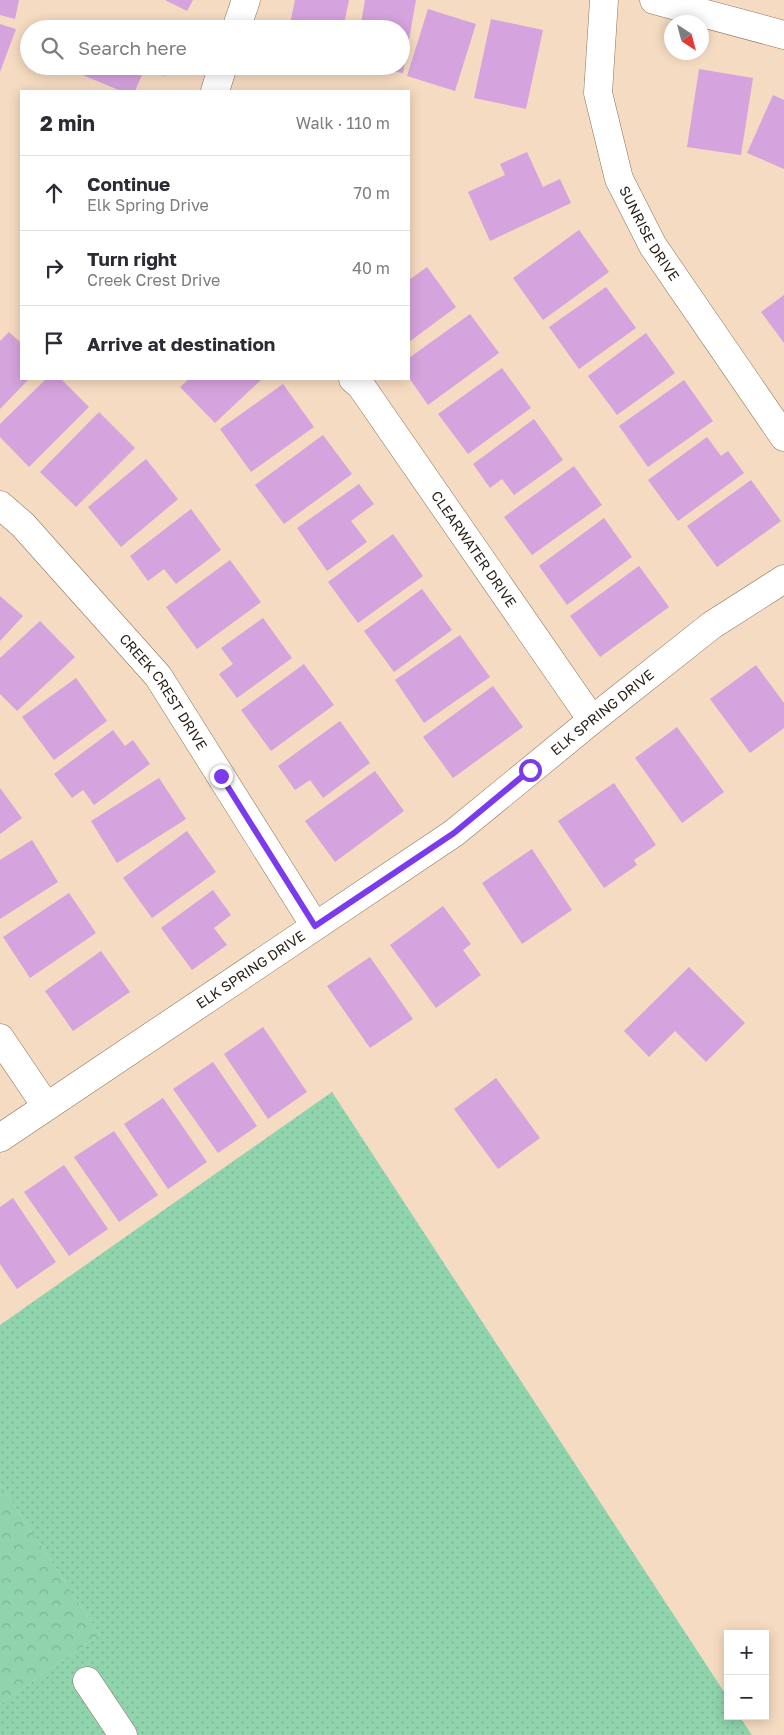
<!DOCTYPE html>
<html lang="en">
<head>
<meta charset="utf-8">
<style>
  body { margin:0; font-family:"Golos Text",sans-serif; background:#f7f7f7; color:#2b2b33 }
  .controls { position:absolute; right:15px; bottom:15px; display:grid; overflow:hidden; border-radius:0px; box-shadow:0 2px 12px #0003 }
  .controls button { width:45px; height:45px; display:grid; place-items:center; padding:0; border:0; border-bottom:1px solid #e1e1e2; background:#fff; color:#2b2b33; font:25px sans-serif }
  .compass { position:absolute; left:664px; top:15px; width:45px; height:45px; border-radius:50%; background:#fff; box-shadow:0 2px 12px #0003; rotate:144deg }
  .stop { position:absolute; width:15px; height:15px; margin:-11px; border:4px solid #7c3aed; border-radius:50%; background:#fff }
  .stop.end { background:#7c3aed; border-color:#fff; box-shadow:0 1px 5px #0008 }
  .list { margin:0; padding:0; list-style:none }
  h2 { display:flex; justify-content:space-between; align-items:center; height:65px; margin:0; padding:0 20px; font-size:21px }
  h2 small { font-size:16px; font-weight:400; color:#7c7c81 }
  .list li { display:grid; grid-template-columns:32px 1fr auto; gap:15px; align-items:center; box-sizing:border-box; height:75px; padding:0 20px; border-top:1px solid #e1e1e2 }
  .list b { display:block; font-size:19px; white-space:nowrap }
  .list p { margin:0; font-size:16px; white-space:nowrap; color:#7c7c81 }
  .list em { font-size:16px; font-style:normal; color:#7c7c81 }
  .icon { flex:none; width:28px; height:28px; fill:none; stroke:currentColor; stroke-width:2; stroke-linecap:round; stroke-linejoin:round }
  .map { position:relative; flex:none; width:784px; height:1735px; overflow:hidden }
  .search { position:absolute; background:#fff; box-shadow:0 2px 12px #0003; left:20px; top:20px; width:390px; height:55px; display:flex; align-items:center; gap:12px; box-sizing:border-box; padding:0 18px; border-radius:28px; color:#7c7c81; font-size:19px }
  .panel { position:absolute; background:#fff; box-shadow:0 2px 12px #0003; left:20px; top:90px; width:390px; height:290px; border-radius:0px }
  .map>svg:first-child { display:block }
</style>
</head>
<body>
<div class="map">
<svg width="784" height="1735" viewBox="0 0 784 1735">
  <defs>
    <pattern id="grass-dots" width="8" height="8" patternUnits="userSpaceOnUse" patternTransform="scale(1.25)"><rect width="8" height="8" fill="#8fd4ad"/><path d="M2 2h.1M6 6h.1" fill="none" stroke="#7bb694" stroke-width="1.8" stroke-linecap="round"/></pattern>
    <pattern id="park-crowns" width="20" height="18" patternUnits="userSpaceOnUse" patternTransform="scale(1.25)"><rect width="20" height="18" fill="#8fd4ad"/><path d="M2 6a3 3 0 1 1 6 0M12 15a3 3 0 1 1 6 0" fill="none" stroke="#7bb694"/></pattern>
  </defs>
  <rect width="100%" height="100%" fill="#f5dbc1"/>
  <path fill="url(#grass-dots)" d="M 332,1092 L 728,1698 L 728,1716 L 739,1716 L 752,1735 L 0,1735 L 0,1704 L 100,1635 L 0,1484 L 0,1325 Z"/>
  <path fill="url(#park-crowns)" d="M 0,1484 L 100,1635 L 0,1704 Z"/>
  <g fill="#d5a3dd">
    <path d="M 0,0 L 19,0 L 15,19 L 0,15 Z"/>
    <path d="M 165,0 L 193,0 L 187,11 Z"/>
    <path d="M 295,0 L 349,0 L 343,29 L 289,29 Z"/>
    <path d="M 365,0 L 416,0 L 403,73 L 369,67 L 401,66 L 401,29 L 360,29 Z"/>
    <path d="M 428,9 L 476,24 L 455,91 L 407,76 Z"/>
    <path d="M 491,19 L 543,30 L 526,109 L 474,98 Z"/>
    <path d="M 95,20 L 116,29 L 91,29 Z"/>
    <path d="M 0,24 L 16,29 L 0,72 Z"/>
    <path d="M 75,66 L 169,66 L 164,76 L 145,68 L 135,91 L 121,91 L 73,71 Z"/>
    <path d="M 699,69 L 753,78 L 741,155 L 687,147 Z"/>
    <path d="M 773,95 L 784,100 L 784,169 L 747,153 Z"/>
    <path d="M 527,152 L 543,187 L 560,179 L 571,203 L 490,241 L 468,192 L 505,175 L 500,164 Z"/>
    <path d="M 579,230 L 609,272 L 543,320 L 513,278 Z"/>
    <path d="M 427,267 L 456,307 L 409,342 L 409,280 Z"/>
    <path d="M 606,287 L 636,328 L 579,369 L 549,327 Z"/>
    <path d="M 784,295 L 784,343 L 761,312 Z"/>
    <path d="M 470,314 L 499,353 L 428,405 L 409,378 L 409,358 Z"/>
    <path d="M 9,332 L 21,343 L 21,379 L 29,379 L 0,409 L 0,341 Z"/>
    <path d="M 646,333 L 675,373 L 617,415 L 588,376 Z"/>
    <path d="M 502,368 L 531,408 L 468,454 L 438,414 Z"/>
    <path d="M 46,379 L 61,379 L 89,407 L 29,467 L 0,437 L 0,424 Z"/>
    <path d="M 189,379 L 262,379 L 215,423 L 180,387 Z"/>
    <path d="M 684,380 L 713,421 L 648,467 L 619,426 Z"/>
    <path d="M 283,384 L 314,427 L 251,472 L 220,429 Z"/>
    <path d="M 99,412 L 135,448 L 76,507 L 40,472 Z"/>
    <path d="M 534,419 L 563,460 L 514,495 L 502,479 L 490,488 L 473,464 Z"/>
    <path d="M 323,435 L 352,474 L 284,524 L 255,485 Z"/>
    <path d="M 707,437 L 721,456 L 728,451 L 744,473 L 678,521 L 648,480 Z"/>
    <path d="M 146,459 L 178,499 L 121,547 L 88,507 Z"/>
    <path d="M 574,466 L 602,505 L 532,555 L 504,517 Z"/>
    <path d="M 751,480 L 781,521 L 717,567 L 687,526 Z"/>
    <path d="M 359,484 L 374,504 L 351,521 L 367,542 L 327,571 L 297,528 Z"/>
    <path d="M 191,509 L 221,550 L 176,584 L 164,569 L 148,581 L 130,556 Z"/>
    <path d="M 604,518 L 632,557 L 567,605 L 539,566 Z"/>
    <path d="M 393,534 L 423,576 L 358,623 L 328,582 Z"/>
    <path d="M 230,560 L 261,602 L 197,649 L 166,607 Z"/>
    <path d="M 639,566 L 669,607 L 600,657 L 570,616 Z"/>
    <path d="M 422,589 L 452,630 L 394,672 L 364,631 Z"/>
    <path d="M 0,596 L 23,616 L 0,641 Z"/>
    <path d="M 263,618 L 292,658 L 237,698 L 219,674 L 233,664 L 221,648 Z"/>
    <path d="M 40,621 L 75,657 L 17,711 L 0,694 L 0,658 Z"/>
    <path d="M 460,635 L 490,677 L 424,723 L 395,680 Z"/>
    <path d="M 304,664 L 334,705 L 271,751 L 241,710 Z"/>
    <path d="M 756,665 L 784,703 L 784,728 L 750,753 L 710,699 Z"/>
    <path d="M 76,678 L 107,721 L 54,760 L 22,717 Z"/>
    <path d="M 493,686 L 523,727 L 453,778 L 423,737 Z"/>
    <path d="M 340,721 L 370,763 L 323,798 L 310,780 L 295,790 L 278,766 Z"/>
    <path d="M 677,727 L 724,792 L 682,823 L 635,758 Z"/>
    <path d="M 113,730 L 125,746 L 133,740 L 150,764 L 94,805 L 83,790 L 72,798 L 54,774 Z"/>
    <path d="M 375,771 L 404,811 L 335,862 L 305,821 Z"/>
    <path d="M 159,778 L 186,819 L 117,863 L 91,821 Z"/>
    <path d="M 614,783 L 656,845 L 634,860 L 637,865 L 604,888 L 558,821 Z"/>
    <path d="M 0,788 L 22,818 L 0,834 Z"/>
    <path d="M 187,831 L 216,872 L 152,918 L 123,878 Z"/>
    <path d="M 32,840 L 58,882 L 0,919 L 0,860 Z"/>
    <path d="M 532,849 L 572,910 L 522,944 L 482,883 Z"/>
    <path d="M 213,890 L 231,915 L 214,928 L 227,945 L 192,970 L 161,928 Z"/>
    <path d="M 69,893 L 96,933 L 30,978 L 3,937 Z"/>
    <path d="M 443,906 L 471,944 L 463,950 L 481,975 L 436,1008 L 390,945 Z"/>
    <path d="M 101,951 L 130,992 L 73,1031 L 45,991 Z"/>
    <path d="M 370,957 L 413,1019 L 370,1048 L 327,986 Z"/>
    <path d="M 689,967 L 745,1023 L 706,1062 L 675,1031 L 649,1057 L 624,1031 Z"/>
    <path d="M 263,1027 L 307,1092 L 268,1119 L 224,1054 Z"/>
    <path d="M 213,1062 L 257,1126 L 218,1153 L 173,1089 Z"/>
    <path d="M 496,1078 L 540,1138 L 498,1169 L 454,1109 Z"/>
    <path d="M 163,1098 L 207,1162 L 168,1189 L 124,1124 Z"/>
    <path d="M 114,1131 L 158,1195 L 119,1222 L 74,1157 Z"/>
    <path d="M 64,1165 L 108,1229 L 69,1256 L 24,1192 Z"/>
    <path d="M 13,1198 L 56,1262 L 17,1289 L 0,1264 L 0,1207 Z"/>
  </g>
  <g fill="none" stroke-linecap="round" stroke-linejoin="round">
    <defs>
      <g id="minor">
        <path id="s1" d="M 604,0 L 598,93 L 619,179 L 653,246 L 784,437"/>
        <path d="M 654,0 L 784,35"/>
        <path d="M 236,29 L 246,0"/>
        <path d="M 215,91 L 223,66"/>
        <path id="s2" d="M 353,379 L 361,386 L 592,720"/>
        <path id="s3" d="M 0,505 L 23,525 L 158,676 L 315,926"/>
        <path d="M 0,1038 L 46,1106"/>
        <path id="s4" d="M 0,1138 L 454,833 L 592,720 L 712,625 L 784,579"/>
        <path d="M 87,1681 L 123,1735"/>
      </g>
    </defs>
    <use href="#minor" stroke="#8b745c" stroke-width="29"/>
    <use href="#minor" stroke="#fff" stroke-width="28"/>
  </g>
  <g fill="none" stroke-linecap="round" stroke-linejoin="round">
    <path stroke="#7c3aed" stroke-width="6" d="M 221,776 L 315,926 L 454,833 L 530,770"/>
  </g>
  <g text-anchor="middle" stroke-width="5" stroke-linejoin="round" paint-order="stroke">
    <g font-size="14" fill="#281e15" stroke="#f5dbc1">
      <text dy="5" stroke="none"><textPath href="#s1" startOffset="244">SUNRISE DRIVE</textPath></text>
      <text dy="5" stroke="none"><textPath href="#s2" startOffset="209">CLEARWATER DRIVE</textPath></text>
      <text dy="5" stroke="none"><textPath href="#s3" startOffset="249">CREEK CREST DRIVE</textPath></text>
      <text dy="5" stroke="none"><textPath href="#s4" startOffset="738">ELK SPRING DRIVE</textPath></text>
      <text dy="5" stroke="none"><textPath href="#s4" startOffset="302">ELK SPRING DRIVE</textPath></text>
    </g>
  </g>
</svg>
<div class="controls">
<button>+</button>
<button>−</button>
</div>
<svg class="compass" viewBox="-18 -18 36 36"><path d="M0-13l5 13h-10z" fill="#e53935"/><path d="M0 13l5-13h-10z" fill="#7c7c81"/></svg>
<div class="stop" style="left:530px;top:770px"></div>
<div class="stop end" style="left:221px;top:776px"></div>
<div class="search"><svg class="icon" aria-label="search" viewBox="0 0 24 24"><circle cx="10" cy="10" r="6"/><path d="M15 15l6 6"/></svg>Search here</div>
<section class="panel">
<h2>2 min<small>Walk · 110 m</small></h2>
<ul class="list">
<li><svg class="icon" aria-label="ahead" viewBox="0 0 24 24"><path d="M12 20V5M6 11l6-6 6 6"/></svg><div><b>Continue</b><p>Elk Spring Drive</p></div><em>70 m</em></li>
<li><svg class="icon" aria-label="right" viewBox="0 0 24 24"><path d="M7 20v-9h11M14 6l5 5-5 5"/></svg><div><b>Turn right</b><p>Creek Crest Drive</p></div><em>40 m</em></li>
<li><svg class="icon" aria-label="arrive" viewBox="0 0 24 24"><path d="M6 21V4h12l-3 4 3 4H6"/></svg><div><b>Arrive at destination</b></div></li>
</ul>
</section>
</div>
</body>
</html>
